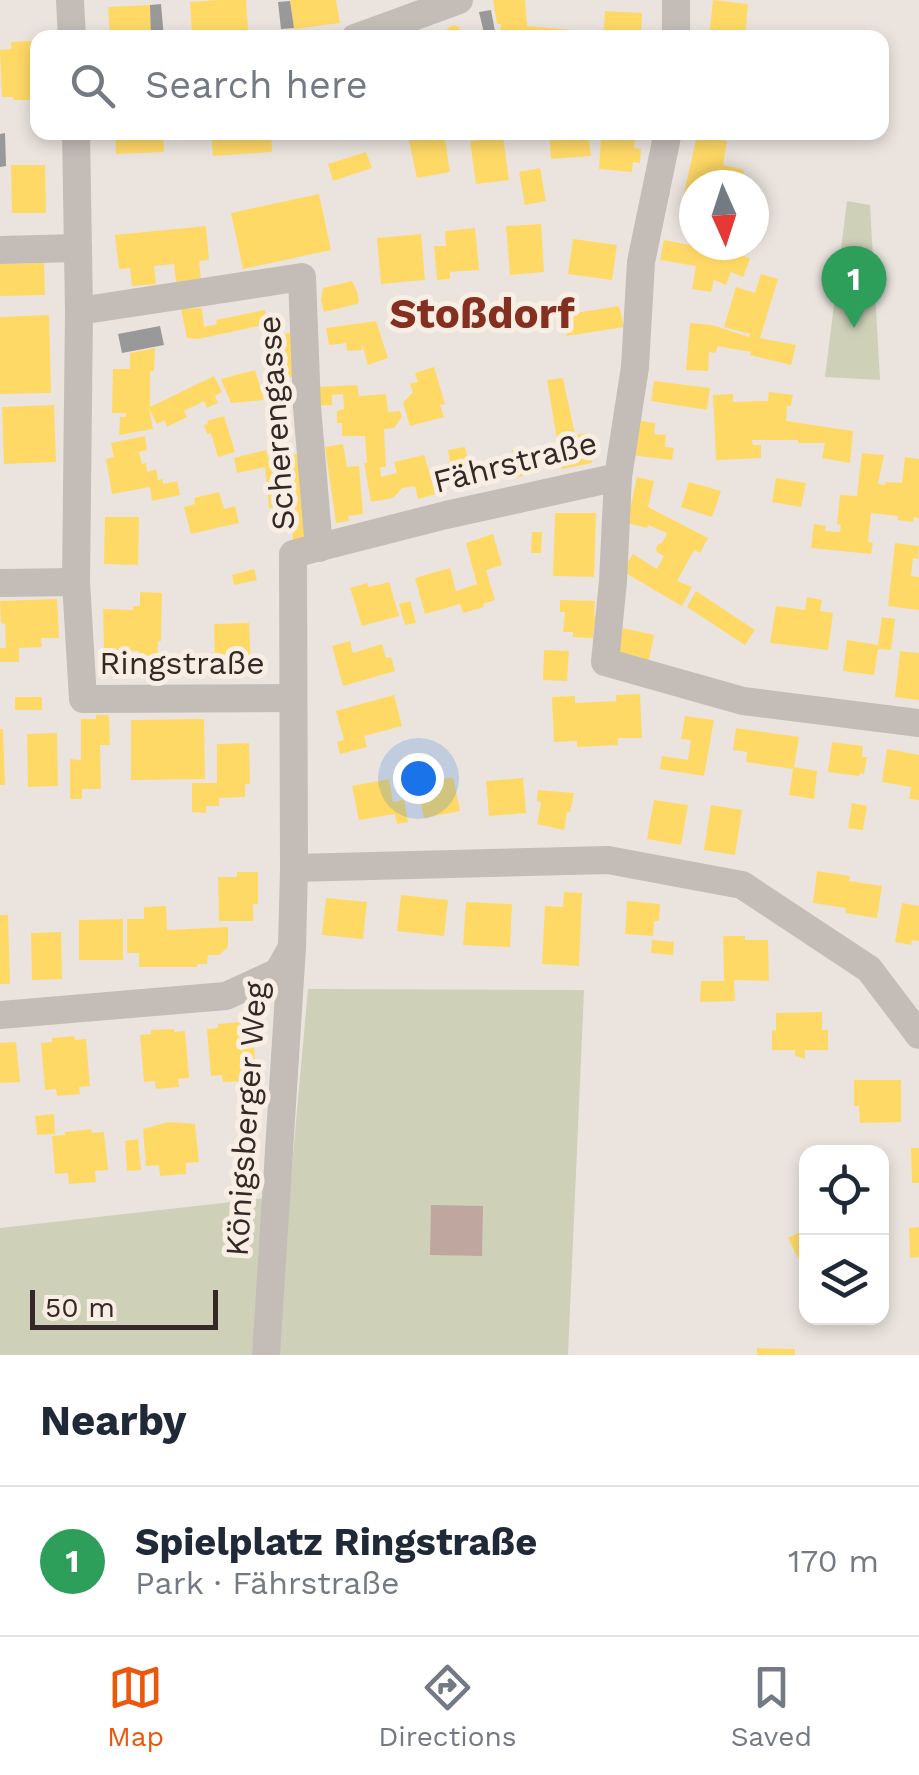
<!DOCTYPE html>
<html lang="en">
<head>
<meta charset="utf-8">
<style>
  body { margin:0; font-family:"Work Sans",sans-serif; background:#f6f6f7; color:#1f2937 }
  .controls { position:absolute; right:30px; bottom:30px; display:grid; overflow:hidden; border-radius:20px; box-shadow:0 5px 15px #0003 }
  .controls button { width:90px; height:90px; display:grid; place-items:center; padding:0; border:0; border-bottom:2px solid #e0e1e3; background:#fff; color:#1f2937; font:50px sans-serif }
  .compass { position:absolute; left:679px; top:170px; width:90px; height:90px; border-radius:50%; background:#fff; box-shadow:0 5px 15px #0003; rotate:177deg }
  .scale { position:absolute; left:30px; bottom:25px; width:188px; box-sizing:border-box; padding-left:10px; border:5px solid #342926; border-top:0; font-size:28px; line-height:35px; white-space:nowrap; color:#342926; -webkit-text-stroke:8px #f9eee4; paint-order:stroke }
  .you { position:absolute; left:418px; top:778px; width:35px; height:35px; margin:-25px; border:8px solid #fff; border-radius:50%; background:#1a73e8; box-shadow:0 0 0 15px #1a73e833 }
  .badge { display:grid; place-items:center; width:65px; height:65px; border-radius:50%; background:#ea580c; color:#fff; font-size:32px; font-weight:700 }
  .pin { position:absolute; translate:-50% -82px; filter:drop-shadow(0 2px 5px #0008) }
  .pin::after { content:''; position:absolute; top:52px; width:35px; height:30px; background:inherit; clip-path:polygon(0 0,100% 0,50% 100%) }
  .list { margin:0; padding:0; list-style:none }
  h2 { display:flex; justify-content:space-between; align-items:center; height:130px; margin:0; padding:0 40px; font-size:42px }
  h2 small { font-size:32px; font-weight:400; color:#747a83 }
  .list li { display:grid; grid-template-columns:65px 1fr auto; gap:30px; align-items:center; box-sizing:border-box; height:150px; padding:0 40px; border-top:2px solid #e0e1e3 }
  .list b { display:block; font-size:38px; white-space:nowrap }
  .list p { margin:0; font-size:32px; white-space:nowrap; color:#747a83 }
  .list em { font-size:32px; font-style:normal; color:#747a83 }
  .icon { flex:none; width:55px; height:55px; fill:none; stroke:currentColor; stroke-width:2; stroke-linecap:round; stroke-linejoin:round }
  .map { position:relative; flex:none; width:919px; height:1355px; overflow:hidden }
  .search { position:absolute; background:#fff; box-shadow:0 5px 15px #0003; left:30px; right:30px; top:30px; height:110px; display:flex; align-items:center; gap:25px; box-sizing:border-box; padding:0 35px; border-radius:20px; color:#747a83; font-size:38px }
  .sheet { height:280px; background:#fff }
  nav { display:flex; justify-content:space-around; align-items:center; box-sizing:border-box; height:140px; border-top:2px solid #e0e1e3; background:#fff; font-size:28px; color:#747a83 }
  nav a { display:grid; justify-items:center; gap:5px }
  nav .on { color:#ea580c }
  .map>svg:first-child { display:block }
</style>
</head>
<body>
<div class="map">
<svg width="919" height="1355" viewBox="0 0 919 1355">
  <rect width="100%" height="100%" fill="#ebe4de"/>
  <g fill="#ced0b8">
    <path d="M 847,201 L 870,205 L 880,380 L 825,377 Z"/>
    <path d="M 308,989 L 584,990 L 568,1355 L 275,1355 Z"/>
    <path d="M 266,1198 L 255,1355 L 0,1355 L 0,1228 Z"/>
  </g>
  <g fill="#ffd966">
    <path d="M 219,0 L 246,0 L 248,30 L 192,33 L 190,2 Z"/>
    <path d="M 290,0 L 336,0 L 340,23 L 294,29 Z"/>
    <path d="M 493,0 L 525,0 L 527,26 L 573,30 L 573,38 L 500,38 L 501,24 L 497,24 Z"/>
    <path d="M 713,0 L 748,4 L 745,38 L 709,38 Z"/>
    <path d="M 150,5 L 151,38 L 110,38 L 108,7 Z"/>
    <path d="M 605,11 L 642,13 L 641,38 L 603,38 Z"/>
    <path d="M 454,25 L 459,27 L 463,38 L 433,38 L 445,32 L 448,28 Z"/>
    <path d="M 34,41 L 35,49 L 38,49 L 36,100 L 13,100 L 13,97 L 2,97 L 0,50 L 11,49 L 11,42 Z"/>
    <path d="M 115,132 L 163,132 L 164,152 L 116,154 Z"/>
    <path d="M 211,132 L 271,132 L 272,152 L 213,156 Z"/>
    <path d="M 430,132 L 444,132 L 450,172 L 417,178 L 408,136 Z"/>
    <path d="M 549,132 L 566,132 L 566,135 L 581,134 L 582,140 L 589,140 L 591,156 L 551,159 Z"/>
    <path d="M 709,132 L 719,134 L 717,139 L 727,141 L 723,165 L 744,170 L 741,184 L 720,179 L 719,185 L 694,185 L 694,205 L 682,203 L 697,135 L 708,137 Z"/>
    <path d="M 503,137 L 509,180 L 476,184 L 470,141 Z"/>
    <path d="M 614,137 L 635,138 L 634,148 L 641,149 L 640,163 L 633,162 L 632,172 L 599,169 L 601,139 L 614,140 Z"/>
    <path d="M 366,152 L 372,168 L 333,181 L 328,164 Z"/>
    <path d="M 11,165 L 45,165 L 46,213 L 12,213 Z"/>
    <path d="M 540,168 L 546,201 L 525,205 L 519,172 Z"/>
    <path d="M 319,194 L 331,250 L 243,269 L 231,213 Z"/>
    <path d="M 754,205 L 767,207 L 763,230 L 754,228 Z"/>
    <path d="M 541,224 L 544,272 L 510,275 L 506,226 Z"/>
    <path d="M 206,226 L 209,260 L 199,261 L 201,279 L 176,282 L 174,264 L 154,266 L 156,284 L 132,286 L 130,268 L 119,269 L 115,235 Z"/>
    <path d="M 475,228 L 479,270 L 450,272 L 450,279 L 437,280 L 434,246 L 446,246 L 445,231 Z"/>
    <path d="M 421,234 L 425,280 L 381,284 L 377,238 Z"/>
    <path d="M 573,239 L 617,245 L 612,280 L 568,274 Z"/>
    <path d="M 664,240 L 725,252 L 726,245 L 744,245 L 742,255 L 750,259 L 743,277 L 731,272 L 726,285 L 714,280 L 711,292 L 692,289 L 696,266 L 660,260 Z"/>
    <path d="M 44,263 L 45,295 L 0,296 L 0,264 Z"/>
    <path d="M 761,274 L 778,279 L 760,338 L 796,345 L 791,365 L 750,355 L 751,352 L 717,346 L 716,353 L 709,352 L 708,371 L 686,370 L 690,323 L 712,325 L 749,337 L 750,334 L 724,327 L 736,287 L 755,293 Z"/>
    <path d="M 352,281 L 357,291 L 359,301 L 357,304 L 324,312 L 321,300 L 323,288 Z"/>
    <path d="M 619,306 L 624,327 L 567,336 L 563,315 Z"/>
    <path d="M 202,308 L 204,327 L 217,324 L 216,320 L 265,310 L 268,324 L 198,339 L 187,338 L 181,309 Z"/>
    <path d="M 49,315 L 51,393 L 0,394 L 0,317 Z"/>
    <path d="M 376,321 L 388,358 L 368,365 L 362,344 L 362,350 L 347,351 L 346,343 L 329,345 L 326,328 Z"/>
    <path d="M 293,332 L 302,374 L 273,382 L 267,379 L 262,354 L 273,351 L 269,338 Z"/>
    <path d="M 155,348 L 154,371 L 150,371 L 150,407 L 214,376 L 222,392 L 215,396 L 218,403 L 207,408 L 204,401 L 184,411 L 187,417 L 167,427 L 165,420 L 157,424 L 149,408 L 153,429 L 119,435 L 120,417 L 126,417 L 126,413 L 112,413 L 113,369 L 130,369 L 130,353 Z"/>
    <path d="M 434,367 L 445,404 L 440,405 L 444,417 L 410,426 L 403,403 L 413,392 L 410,384 L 418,382 L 415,373 Z"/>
    <path d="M 255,370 L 264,400 L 231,403 L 221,379 Z"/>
    <path d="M 563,378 L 575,435 L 587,433 L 592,463 L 562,469 L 547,380 Z"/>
    <path d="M 654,381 L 710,388 L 707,410 L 651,401 Z"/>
    <path d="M 357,385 L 359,396 L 386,394 L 388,412 L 400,411 L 402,417 L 394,428 L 384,429 L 386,467 L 380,467 L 381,477 L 397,473 L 394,462 L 424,455 L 436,494 L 418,499 L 415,486 L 402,488 L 393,498 L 371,502 L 364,463 L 367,463 L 365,436 L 342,436 L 342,423 L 337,423 L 337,411 L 344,409 L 343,394 L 332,395 L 332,405 L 315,406 L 315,387 Z"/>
    <path d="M 769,392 L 793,395 L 791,406 L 787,406 L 786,421 L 853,431 L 850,463 L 822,458 L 825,443 L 798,443 L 798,440 L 752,440 L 753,445 L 761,445 L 761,458 L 716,460 L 713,395 L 733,394 L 733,402 L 768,401 Z"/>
    <path d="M 54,405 L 56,462 L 4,464 L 2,407 Z"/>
    <path d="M 224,416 L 235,452 L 218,457 L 211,433 L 207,434 L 204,425 L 208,424 L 207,421 Z"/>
    <path d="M 636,420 L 655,423 L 654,434 L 666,435 L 665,447 L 674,448 L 672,460 L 631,455 Z"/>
    <path d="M 145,436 L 147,450 L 139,452 L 142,464 L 146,463 L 147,472 L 156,469 L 158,480 L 163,479 L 163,484 L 177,481 L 180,495 L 152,501 L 150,487 L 112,494 L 106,459 L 114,457 L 111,443 Z"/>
    <path d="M 343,444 L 347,467 L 359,466 L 363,514 L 348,516 L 349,521 L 336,523 L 325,447 Z"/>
    <path d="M 465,447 L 469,466 L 485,464 L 484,484 L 452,490 L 447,462 L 450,462 L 448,450 Z"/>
    <path d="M 535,448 L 537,473 L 514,478 L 512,450 Z"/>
    <path d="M 266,450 L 268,458 L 298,454 L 310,538 L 293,540 L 291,518 L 275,519 L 274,507 L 269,508 L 265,467 L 237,473 L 234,458 Z"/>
    <path d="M 862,453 L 884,455 L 878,484 L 885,485 L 885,482 L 902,483 L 905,457 L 919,459 L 919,518 L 914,517 L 913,522 L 898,520 L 898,516 L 871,513 L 868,542 L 873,543 L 871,554 L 811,548 L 814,524 L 826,526 L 825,531 L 840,532 L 841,525 L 837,524 L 840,495 L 857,496 Z"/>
    <path d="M 637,477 L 654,481 L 648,507 L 708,538 L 700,553 L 694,550 L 677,581 L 692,587 L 682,606 L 622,571 L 633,554 L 657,569 L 664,556 L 657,552 L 656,548 L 658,544 L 662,543 L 667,533 L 648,525 L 647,528 L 627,523 Z"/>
    <path d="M 776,478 L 806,483 L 801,507 L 772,502 Z"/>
    <path d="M 689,482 L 721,491 L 712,517 L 681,507 Z"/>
    <path d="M 219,492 L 224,509 L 235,506 L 239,523 L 191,534 L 184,507 L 195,504 L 194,498 Z"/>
    <path d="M 555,513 L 596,513 L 594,577 L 553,576 Z"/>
    <path d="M 105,517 L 139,517 L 138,565 L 104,564 Z"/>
    <path d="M 532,532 L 542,532 L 541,553 L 531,553 Z"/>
    <path d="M 493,534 L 502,565 L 486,570 L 495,600 L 483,604 L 484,607 L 463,613 L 460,604 L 425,614 L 415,578 L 450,568 L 456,591 L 477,584 L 466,543 Z"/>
    <path d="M 895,543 L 919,546 L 918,559 L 913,558 L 911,576 L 919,577 L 919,610 L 888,606 Z"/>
    <path d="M 254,569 L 257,580 L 234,585 L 232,575 Z"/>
    <path d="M 389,582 L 399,616 L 362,626 L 350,588 L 367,583 L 369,587 Z"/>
    <path d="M 696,591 L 755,630 L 745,645 L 687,607 Z"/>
    <path d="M 140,592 L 162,593 L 161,641 L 158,641 L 157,659 L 138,658 L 139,651 L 104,650 L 103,609 L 133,610 L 133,606 L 140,606 Z"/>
    <path d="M 807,597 L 822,600 L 820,611 L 833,613 L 828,650 L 770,643 L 776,606 L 805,610 Z"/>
    <path d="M 57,599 L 59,638 L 41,638 L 42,647 L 19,648 L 19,662 L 0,662 L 0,648 L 6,648 L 5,624 L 1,623 L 0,601 Z"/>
    <path d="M 560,600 L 595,601 L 594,616 L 601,616 L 600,625 L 594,625 L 593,638 L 573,637 L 573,632 L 563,632 L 565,612 L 560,612 Z"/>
    <path d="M 410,601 L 416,623 L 405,625 L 399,604 Z"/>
    <path d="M 882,617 L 895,619 L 891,650 L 878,649 L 874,675 L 843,671 L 847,640 L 878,645 Z"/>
    <path d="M 249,623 L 251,665 L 215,666 L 214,624 Z"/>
    <path d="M 623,628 L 654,635 L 648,664 L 617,656 Z"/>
    <path d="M 350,641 L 353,653 L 382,644 L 386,658 L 391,657 L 395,671 L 343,686 L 332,646 Z"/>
    <path d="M 544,650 L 569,651 L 567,681 L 543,680 Z"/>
    <path d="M 900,651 L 919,653 L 919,700 L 895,697 Z"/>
    <path d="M 640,694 L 642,738 L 618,738 L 618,745 L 577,747 L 577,741 L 554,742 L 552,697 L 575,696 L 575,703 L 616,701 L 616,695 Z"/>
    <path d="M 394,695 L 402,726 L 364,736 L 367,747 L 340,754 L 337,742 L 344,740 L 336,711 Z"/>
    <rect x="15" y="697" width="27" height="13"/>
    <path d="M 96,715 L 108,715 L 109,719 L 110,745 L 100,745 L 101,789 L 82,789 L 82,799 L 70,799 L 70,759 L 81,760 L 81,719 L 96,719 Z"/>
    <path d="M 685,716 L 714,720 L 704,776 L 660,769 L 662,756 L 688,760 L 691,740 L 681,739 Z"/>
    <path d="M 204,719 L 205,779 L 131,780 L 131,720 Z"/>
    <path d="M 736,728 L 799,737 L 794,767 L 817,771 L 814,799 L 789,795 L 793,769 L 746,762 L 747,752 L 733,750 Z"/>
    <path d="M 0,729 L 3,729 L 5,785 L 0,785 Z"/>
    <path d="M 57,733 L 58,786 L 28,787 L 27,734 Z"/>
    <path d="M 832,742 L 863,746 L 862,757 L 867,757 L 864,774 L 860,773 L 859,776 L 828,772 Z"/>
    <path d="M 249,743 L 250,784 L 245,784 L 245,797 L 219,798 L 219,806 L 206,806 L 206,813 L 192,812 L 192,783 L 217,783 L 217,744 Z"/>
    <path d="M 887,749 L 919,755 L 919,800 L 909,799 L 911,787 L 882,782 Z"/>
    <path d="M 453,777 L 460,811 L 424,818 L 417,784 Z"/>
    <path d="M 523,778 L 526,813 L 489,816 L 486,781 Z"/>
    <path d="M 389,779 L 393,802 L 404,800 L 408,822 L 397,824 L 395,814 L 359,820 L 352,786 Z"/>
    <path d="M 538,790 L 574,793 L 570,812 L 567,812 L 564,830 L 537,824 L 541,802 L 537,801 Z"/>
    <path d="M 654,800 L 688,805 L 681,845 L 647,839 Z"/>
    <path d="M 852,803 L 867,806 L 863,830 L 848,828 Z"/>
    <path d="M 711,805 L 742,810 L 735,855 L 704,850 Z"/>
    <path d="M 817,871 L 850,876 L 849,881 L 882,886 L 877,918 L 845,913 L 846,908 L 813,903 Z"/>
    <path d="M 237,872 L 258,872 L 258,904 L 253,904 L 253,921 L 219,921 L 218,877 L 237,877 Z"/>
    <path d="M 564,892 L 582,893 L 579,966 L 542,964 L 545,906 L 563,907 Z"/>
    <path d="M 401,895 L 448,900 L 444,936 L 397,931 Z"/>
    <path d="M 326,898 L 367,902 L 363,939 L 322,935 Z"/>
    <path d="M 627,901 L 660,904 L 659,921 L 654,921 L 653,936 L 625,934 Z"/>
    <path d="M 466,902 L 512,904 L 510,947 L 463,945 Z"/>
    <path d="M 902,903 L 919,906 L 919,941 L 912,940 L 911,945 L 895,942 Z"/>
    <path d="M 166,906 L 167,930 L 228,927 L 228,947 L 219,955 L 208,955 L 207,964 L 197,964 L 197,967 L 139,967 L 139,953 L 127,953 L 127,919 L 144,919 L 144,907 Z"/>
    <path d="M 0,915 L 8,915 L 10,984 L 0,984 Z"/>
    <path d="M 123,919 L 123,960 L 79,960 L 79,920 Z"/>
    <path d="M 61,932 L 62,979 L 32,980 L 31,933 Z"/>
    <path d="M 723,936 L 745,936 L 745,940 L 768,940 L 769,981 L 734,980 L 735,1001 L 700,1002 L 701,981 L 724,981 Z"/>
    <path d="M 652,940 L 674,942 L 673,955 L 651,953 Z"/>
    <path d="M 822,1012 L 822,1030 L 828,1030 L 828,1050 L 805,1050 L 805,1059 L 795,1056 L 795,1050 L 772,1050 L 772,1030 L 776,1031 L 776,1013 Z"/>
    <path d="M 241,1022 L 241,1026 L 252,1025 L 256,1072 L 245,1073 L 245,1081 L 223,1082 L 222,1075 L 211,1076 L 207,1029 L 218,1028 L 218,1024 Z"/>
    <path d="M 174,1029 L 174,1032 L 185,1031 L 189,1078 L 178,1079 L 179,1087 L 156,1089 L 155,1081 L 144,1082 L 140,1035 L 151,1034 L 151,1030 Z"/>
    <path d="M 74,1036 L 75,1040 L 86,1039 L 90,1086 L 79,1087 L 80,1094 L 57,1096 L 56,1089 L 45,1090 L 41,1043 L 52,1042 L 52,1038 Z"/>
    <path d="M 16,1042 L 20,1082 L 0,1083 L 0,1043 Z"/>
    <path d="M 854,1080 L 901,1080 L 901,1122 L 860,1123 L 859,1106 L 854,1106 Z"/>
    <path d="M 54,1114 L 55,1134 L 37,1135 L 35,1116 Z"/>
    <path d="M 169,1122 L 195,1124 L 199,1162 L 186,1163 L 186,1174 L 160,1176 L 159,1165 L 146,1166 L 143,1129 Z"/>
    <path d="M 91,1129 L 92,1133 L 104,1132 L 108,1170 L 95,1171 L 96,1182 L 69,1184 L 68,1173 L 55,1174 L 52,1136 L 65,1135 L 65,1132 Z"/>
    <path d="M 138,1139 L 141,1170 L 127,1171 L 125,1141 Z"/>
    <path d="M 911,1148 L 919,1148 L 919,1183 L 912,1183 Z"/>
    <path d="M 919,1227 L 919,1257 L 910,1258 L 909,1228 Z"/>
    <path d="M 806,1229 L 806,1273 L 788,1238 Z"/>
    <path d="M 757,1348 L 795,1349 L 795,1355 L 757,1355 Z"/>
  </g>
  <g fill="#999">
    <path d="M 290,1 L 294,28 L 281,29 L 278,2 Z"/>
    <path d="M 161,4 L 164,38 L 151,38 L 150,5 Z"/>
    <path d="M 491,10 L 495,31 L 484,33 L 479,12 Z"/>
    <path d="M 5,133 L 6,166 L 0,167 L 0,134 Z"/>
    <path d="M 160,326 L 164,345 L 122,353 L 118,334 Z"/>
  </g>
  <path fill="#bfa69f" d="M 431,1205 L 483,1206 L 482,1256 L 430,1255 Z"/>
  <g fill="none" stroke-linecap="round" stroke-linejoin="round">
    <g stroke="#c4bcb7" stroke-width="28">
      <path d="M 70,0 L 72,38"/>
      <path d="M 355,38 L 459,0"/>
      <path d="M 676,38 L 676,0"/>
      <path d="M 76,132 L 79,311 L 76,582 L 83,699 L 293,698"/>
      <path d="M 0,250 L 78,248"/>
      <path d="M 79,311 L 302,277 L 307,407 L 319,548"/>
      <path d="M 618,477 L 613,581 L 605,662 L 743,701 L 919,723"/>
      <path d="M 0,583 L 76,582"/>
      <path d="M 294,868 L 608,860 L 742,885 L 869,969 L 919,1035"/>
      <path d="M 0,1015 L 226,996 L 278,972 L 292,947"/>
      <path d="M 266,1355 L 292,947 L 294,868 L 293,554 L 446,515 L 618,477 L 635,367 L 641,262 L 668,132"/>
    </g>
  </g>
  <g text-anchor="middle" stroke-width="10" stroke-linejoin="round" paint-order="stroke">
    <g font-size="32" fill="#342926" stroke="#f9eee4">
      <text transform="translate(276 423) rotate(-94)" y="11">Scherengasse</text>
      <text transform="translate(515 462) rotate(-14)" y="11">Fährstraße</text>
      <text x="182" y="674">Ringstraße</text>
      <text transform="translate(246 1119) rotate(-86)" y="11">Königsberger Weg</text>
    </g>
    <g font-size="42" font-weight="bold" fill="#842f1f" stroke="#f9eee4">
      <text x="482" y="328">Stoßdorf</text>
    </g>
  </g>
</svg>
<div class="controls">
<button><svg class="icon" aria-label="locate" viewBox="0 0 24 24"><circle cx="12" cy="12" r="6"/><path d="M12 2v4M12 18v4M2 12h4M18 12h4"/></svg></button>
<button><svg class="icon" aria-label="layers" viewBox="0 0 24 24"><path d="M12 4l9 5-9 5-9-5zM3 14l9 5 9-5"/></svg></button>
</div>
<svg class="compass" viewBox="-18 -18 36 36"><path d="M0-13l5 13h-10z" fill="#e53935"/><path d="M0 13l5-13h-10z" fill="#747a83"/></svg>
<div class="scale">50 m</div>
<div class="you"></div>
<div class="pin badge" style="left:854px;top:328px;background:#2e9e5b">1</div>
<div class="search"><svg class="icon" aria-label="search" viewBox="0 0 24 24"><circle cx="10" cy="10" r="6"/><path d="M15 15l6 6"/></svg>Search here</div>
</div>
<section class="sheet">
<h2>Nearby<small></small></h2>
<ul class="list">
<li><span class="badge" style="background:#2e9e5b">1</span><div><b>Spielplatz Ringstraße</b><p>Park · Fährstraße</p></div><em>170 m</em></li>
</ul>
</section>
<nav>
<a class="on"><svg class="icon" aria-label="map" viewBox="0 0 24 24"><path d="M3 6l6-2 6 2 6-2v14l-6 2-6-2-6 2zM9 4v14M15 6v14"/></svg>Map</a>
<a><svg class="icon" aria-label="directions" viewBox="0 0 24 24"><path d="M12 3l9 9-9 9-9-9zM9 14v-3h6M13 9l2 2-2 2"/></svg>Directions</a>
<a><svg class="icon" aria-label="saved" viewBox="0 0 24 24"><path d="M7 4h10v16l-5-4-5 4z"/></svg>Saved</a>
</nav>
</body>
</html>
